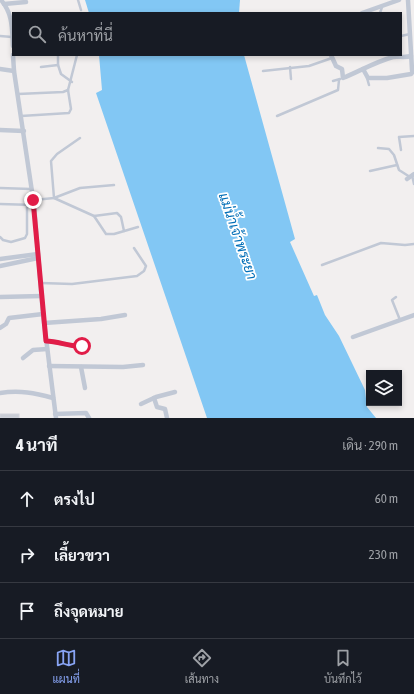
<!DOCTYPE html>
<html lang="th">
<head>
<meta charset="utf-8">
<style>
  body { margin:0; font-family:"Asap Condensed",Sarabun,sans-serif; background:#20242c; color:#f1f3f6 }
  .controls { position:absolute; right:12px; bottom:12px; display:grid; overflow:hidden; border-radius:0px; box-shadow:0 2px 6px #0003 }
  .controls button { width:36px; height:36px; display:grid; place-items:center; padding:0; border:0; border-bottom:1px solid #363941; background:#171b24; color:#f1f3f6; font:20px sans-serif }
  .stop { position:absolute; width:12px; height:12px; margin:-9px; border:3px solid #e11d48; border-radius:50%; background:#fff }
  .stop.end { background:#e11d48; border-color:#fff; box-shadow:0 1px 4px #0008 }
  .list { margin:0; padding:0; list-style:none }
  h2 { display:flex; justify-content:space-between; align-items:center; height:52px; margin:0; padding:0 16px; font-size:17px }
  h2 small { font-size:13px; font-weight:400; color:#9ea1a6 }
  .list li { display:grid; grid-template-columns:26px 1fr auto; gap:12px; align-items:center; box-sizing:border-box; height:56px; padding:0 16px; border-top:1px solid #363941 }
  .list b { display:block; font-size:15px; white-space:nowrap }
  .list em { font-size:13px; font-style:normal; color:#9ea1a6 }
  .icon { flex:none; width:22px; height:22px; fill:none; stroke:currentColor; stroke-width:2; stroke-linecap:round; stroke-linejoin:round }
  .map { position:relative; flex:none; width:414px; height:418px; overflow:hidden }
  .search { position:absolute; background:#171b24; box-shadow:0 2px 6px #0003; left:12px; right:12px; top:12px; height:44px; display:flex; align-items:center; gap:10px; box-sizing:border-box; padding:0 14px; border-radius:0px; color:#9ea1a6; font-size:15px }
  .sheet { height:220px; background:#171b24 }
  nav { display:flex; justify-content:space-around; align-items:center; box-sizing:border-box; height:56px; border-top:1px solid #363941; background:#171b24; font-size:11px; color:#9ea1a6 }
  nav a { display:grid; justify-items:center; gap:2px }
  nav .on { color:#88a4f4 }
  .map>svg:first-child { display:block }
</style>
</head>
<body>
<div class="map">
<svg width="414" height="418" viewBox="0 0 414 418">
  <rect width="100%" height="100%" fill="#f2efef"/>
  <g fill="#82c7f4">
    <path d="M 85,0 L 240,0 L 239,13 L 89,13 Z"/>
    <path d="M 99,55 L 244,55 L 295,239 L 290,242 L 314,296 L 317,295 L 325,315 L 339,336 L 365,390 L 367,407 L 376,418 L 207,418 L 96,93 L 102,90 Z"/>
  </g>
  <rect fill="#cacdd5" stroke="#d2d3db" x="0" y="414" width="19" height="4"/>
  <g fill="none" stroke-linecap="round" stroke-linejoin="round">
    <g stroke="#c1c8d5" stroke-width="2.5">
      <path d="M 78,0 L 81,10"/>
      <path d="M 380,13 L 382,7"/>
      <path d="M 0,36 L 12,37"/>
      <path d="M 401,36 L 410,34"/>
      <path d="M 58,55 L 58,65"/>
      <path d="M 41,67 L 58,65 L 61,74 L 72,82"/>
      <path d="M 290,67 L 291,79"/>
      <path d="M 263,71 L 309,66 L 332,58"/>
      <path d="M 367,78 L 369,85"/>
      <path d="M 333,81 L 340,79"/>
      <path d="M 18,94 L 63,92 L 68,90"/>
      <path d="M 21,116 L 69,113 L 71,109 L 68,90 L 77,55"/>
      <path d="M 277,116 L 338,90 L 339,80"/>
      <path d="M 80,138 L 57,154 L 51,161 L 54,198 L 94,216 L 117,213 L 121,217 L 124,231"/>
      <path d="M 378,148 L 389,149 L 394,155 L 399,170 L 410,177"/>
      <path d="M 401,150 L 399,137 L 414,136"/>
      <path d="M 370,171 L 397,165"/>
      <path d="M 412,175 L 414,184"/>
      <path d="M 0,188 L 31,189"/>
      <path d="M 34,200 L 54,198 L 80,188 L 114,185"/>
      <path d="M 0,204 L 34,205"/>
      <path d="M 94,216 L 106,234 L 114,234 L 138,227"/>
      <path d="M 0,237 L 3,240 L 11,242 L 25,238 L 27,234 L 27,205"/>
      <path d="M 322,265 L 381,243 L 405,245 L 414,244"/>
      <path d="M 41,283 L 72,284 L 137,276 L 144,271 L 146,266 L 134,248"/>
      <path d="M 396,297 L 392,300 L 400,320"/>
    </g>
    <g stroke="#c1c8d5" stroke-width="4.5">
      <path d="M 1,0 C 13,14 12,29 13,46"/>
      <path d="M 408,0 L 412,70 L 414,72"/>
      <path d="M 4,4 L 26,2"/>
      <path d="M 362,13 L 399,0"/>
      <path d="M 13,55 L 14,71 L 34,205 L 43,314 L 56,418"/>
      <path d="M 331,55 L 336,66 L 342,69 L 343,78 C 360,71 375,62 393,57 C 398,56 405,58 411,56"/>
      <path d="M 0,69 L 14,71"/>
      <path d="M 363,69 L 368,78 L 387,78 L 411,74 L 413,71"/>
      <path d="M 0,130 L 24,131"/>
      <path d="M 407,179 L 414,174"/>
      <path d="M 0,259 L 38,254"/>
      <path d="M 0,266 L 38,258"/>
      <path d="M 0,297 L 42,296"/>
      <path d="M 44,323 L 101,319 L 125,315"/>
      <path d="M 0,328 L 6,324 L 9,318 L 43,314"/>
      <path d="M 353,337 L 414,315"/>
      <path d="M 46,341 C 59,341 69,347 82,346"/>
      <path d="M 23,358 L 33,350 L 47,349"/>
      <path d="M 49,366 L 123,367 L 143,365"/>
      <path d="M 81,367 L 85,388"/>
      <path d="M 0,393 C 20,390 35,393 53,398"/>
      <path d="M 154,398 L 157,407 L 165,409 L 167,418"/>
      <path d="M 141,404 L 156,397 L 175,392"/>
      <path d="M 55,414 L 86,413 L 89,418"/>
    </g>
  </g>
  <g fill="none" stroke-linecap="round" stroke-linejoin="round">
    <path stroke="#e11d48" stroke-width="5" d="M 33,200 L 46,341 C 59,341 69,347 82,346"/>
  </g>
  <g text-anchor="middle" stroke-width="3.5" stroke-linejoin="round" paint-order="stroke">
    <g font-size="14" font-style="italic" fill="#006eb7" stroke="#fff">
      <text transform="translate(238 236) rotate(71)" y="5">แม่น้ำเจ้าพระยา</text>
    </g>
  </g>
</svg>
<div class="controls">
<button><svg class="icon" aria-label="layers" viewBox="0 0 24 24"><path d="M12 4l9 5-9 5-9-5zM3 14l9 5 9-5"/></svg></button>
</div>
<div class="stop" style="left:82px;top:346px"></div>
<div class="stop end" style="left:33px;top:200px"></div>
<div class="search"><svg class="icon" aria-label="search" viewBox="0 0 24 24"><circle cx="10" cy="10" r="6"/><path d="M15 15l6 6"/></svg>ค้นหาที่นี่</div>
</div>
<section class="sheet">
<h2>4 นาที<small>เดิน · 290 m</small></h2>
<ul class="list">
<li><svg class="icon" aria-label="ahead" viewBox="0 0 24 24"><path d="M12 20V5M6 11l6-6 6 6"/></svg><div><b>ตรงไป</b></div><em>60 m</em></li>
<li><svg class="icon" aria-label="right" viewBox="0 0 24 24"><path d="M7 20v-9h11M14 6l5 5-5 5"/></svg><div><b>เลี้ยวขวา</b></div><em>230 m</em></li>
<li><svg class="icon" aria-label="arrive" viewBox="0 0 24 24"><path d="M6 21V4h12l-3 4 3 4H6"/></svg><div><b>ถึงจุดหมาย</b></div></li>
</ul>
</section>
<nav>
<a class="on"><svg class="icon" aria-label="map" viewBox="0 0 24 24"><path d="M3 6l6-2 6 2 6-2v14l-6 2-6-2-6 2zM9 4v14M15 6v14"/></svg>แผนที่</a>
<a><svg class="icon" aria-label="directions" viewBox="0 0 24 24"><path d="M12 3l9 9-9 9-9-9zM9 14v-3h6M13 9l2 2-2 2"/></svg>เส้นทาง</a>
<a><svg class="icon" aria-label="saved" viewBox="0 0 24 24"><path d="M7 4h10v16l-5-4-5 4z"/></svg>บันทึกไว้</a>
</nav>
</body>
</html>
